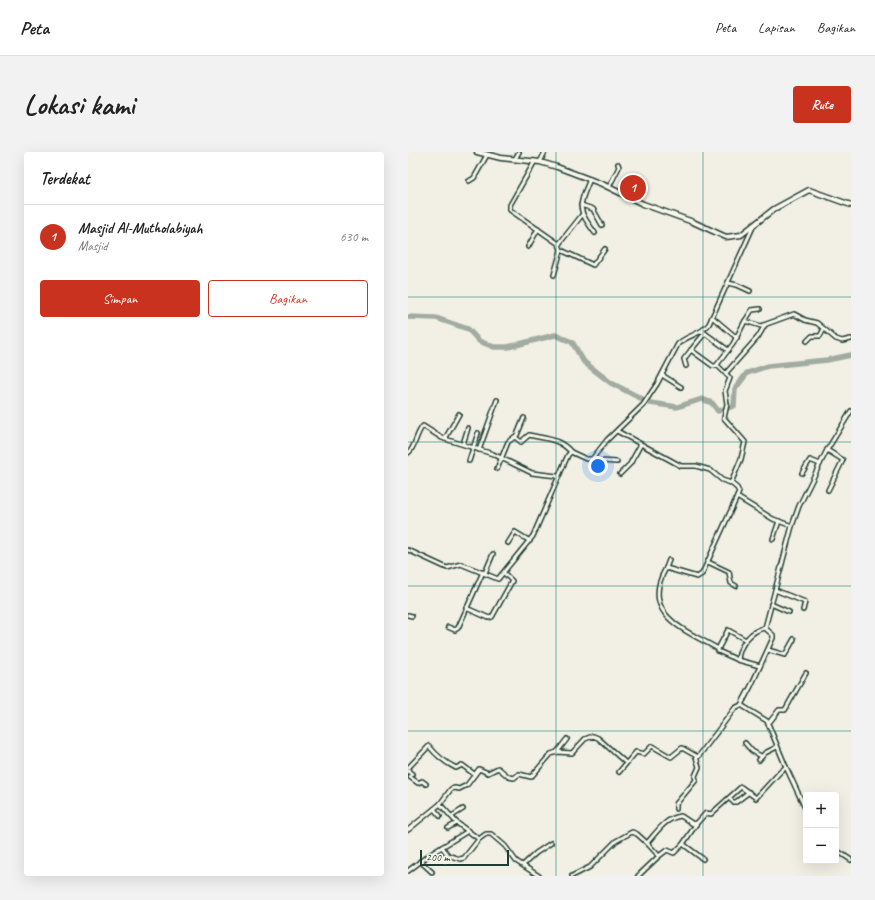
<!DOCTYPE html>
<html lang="id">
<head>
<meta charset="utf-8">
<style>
  body { margin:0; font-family:Caveat,sans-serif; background:#f2f2f2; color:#222 }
  .controls { position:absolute; right:12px; bottom:12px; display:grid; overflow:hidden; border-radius:4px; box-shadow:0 4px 16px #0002 }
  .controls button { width:36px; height:36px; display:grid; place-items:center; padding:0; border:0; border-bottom:1px solid #e0e0e0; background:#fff; color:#222; font:20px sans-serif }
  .scale { position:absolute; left:12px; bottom:10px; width:89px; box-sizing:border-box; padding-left:4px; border:2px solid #1f3d34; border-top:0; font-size:11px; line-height:14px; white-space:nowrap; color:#1f3d34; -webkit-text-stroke:3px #fbf7ec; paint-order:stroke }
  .you { position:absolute; left:190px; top:314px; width:14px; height:14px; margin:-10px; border:3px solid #fff; border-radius:50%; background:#1a73e8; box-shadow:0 0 0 6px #1a73e833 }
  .badge { display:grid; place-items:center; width:26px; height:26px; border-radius:50%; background:#c8321e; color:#fff; font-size:13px; font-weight:700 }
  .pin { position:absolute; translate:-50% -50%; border:2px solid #fff; box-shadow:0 1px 4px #0006 }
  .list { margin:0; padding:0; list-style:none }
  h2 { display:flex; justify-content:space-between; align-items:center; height:52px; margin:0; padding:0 16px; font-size:17px }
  h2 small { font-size:13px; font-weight:400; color:#767676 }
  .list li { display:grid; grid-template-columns:26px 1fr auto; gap:12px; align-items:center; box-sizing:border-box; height:64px; padding:0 16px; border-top:1px solid #e0e0e0 }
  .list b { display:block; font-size:15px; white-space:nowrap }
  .list p { margin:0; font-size:13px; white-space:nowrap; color:#767676 }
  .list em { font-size:13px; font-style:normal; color:#767676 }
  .actions { display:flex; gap:8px; padding:12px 16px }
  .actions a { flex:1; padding:9px 0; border:1px solid #c8321e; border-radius:4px; text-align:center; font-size:14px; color:#c8321e }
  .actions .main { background:#c8321e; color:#fff }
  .map { position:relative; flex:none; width:443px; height:724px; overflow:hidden; border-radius:4px }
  header { display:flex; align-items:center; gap:24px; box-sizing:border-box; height:56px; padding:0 20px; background:#fff; border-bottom:1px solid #e0e0e0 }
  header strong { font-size:19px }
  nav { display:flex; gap:22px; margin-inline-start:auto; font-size:14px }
  .intro { display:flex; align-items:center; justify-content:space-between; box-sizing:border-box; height:96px; padding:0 24px }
  h1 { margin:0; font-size:28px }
  .button { padding:10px 18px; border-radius:4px; background:#c8321e; color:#fff; font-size:14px; font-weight:700 }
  main { display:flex; gap:24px; padding:0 24px }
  aside { flex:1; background:#fff; border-radius:4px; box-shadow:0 4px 16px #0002 }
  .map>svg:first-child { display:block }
</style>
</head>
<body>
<header>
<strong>Peta</strong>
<nav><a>Peta</a><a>Lapisan</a><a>Bagikan</a></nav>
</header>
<div class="intro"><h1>Lokasi kami</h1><a class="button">Rute</a></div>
<main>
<aside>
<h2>Terdekat<small></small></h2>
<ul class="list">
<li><span class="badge">1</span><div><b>Masjid Al-Mutholabiyah</b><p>Masjid</p></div><em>630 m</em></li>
</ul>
<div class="actions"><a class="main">Simpan</a><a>Bagikan</a></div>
</aside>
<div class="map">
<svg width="443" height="724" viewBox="0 0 443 724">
  <rect width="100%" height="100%" fill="#f2f0e5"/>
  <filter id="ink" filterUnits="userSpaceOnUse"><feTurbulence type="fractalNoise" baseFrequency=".025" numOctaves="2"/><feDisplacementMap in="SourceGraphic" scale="8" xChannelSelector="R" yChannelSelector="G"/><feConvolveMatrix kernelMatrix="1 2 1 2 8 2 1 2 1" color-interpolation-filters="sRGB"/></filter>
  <g filter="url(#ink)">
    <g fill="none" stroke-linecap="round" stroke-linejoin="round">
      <path stroke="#a2aba1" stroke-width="5.5" d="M 0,165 L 28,166 L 60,177 L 71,189 L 86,195 L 100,195 L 147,183 L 164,190 L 176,210 L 203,231 L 242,251 L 269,255 L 294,247 L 304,251 L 310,259 L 326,254 L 327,237 L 339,221 L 360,214 L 419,208 L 443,203"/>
      <defs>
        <g id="street">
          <path d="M 107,7 L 111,0"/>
          <path d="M 127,9 L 102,53 L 102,58 L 151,92 L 153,98 L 185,113 L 197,97"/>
          <path d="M 132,10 L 137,0"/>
          <path d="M 182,27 C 170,56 169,56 187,81"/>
          <path d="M 61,29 L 66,26 L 79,3"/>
          <path d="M 201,35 L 211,15 L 210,12"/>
          <path d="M 173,53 L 185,57 L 194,73"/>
          <path d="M 151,92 L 174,63"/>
          <path d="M 120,95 L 130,77"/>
          <path d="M 146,123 L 153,98"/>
          <path d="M 320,131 L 329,133 L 342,139"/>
          <path d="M 304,165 L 329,186"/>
          <path d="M 337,169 L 344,158 L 352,157"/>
          <path d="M 294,179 L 320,198"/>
          <path d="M 399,189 L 404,184 L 412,184 L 416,177"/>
          <path d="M 283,198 L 297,181"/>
          <path d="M 309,213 L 322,226 L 317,239 L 319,252 L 316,266 L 337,290 L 333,307 L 323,331"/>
          <path d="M 278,214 L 276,207 L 283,198 L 305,214 L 308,214 L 325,192 L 337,169 L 353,174 L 386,162 L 397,168 L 409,171 L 428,187 L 434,189 L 443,187"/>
          <path d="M 318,221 L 350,185 L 357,173"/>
          <path d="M 254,223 L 273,235"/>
          <path d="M 209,279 L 273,314 L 288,314 L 302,318 L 314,328 L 323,331 L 329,336 L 331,340 L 329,345 L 365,367 L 384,374"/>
          <path d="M 107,285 L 113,290 L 121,283 C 137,287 151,286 163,300"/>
          <path d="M 37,287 L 51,262"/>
          <path d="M 55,292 L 60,276"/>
          <path d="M 71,298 L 89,248"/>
          <path d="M 419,298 L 435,308 L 420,338"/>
          <path d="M 0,301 C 7,297 8,281 15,274 L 34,286 L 85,302 L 124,321 L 149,324"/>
          <path d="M 184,307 L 192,309 L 209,310"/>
          <path d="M 61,309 L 70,281"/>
          <path d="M 89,317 L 100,290 L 109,283 L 116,266"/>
          <path d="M 394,321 L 402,308 L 412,312"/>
          <path d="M 212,322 L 222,312 L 233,292"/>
          <path d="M 365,387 L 371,369"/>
          <path d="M 100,391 L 107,380 L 122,389"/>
          <path d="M 0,398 L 39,416 L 53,412 L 90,427 L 125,384 L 160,303 L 163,300 L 178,307 L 184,307 L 199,288 L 235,253 L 249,232 L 270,192 C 279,183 293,183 301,172 L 345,75"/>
          <path d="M 300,410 L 321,420 L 323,431 L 328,434"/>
          <path d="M 258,416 L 261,408"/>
          <path d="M 77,421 L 85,402"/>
          <path d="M 367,438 L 397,450 L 395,458"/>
          <path d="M 363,452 L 381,460"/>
          <path d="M 58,456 L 81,466 L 84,465 L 104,429 L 96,421"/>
          <path d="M 0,463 L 4,464"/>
          <path d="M 40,475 L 47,478 L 50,476 L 75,420"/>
          <path d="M 338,488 L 320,478 L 310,497 L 310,499 L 330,508 L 352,514"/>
          <path d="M 310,497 C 278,478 231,463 258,416 L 289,425 L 294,422 L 329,345"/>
          <path d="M 360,498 L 377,503 L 386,487"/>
          <path d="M 330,508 C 331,493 343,478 357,476"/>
          <path d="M 333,553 L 359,569 L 378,615"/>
          <path d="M 360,572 L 371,558 L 377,558 L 398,521"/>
          <path d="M 337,591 L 344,599 L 353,604"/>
          <path d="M 149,600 L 159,587"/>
          <path d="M 351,608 L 357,601 L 369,595"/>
          <path d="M 0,616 L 21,594 C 28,603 38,611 48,616 L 54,613 L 66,622"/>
          <path d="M 0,619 L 4,622 L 2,625 L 10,631 L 14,629 L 18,632"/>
          <path d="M 211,620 L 228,600 L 236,602 L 244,594 L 263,605 L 274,596 L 290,605 L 327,556 L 333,553 L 343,534 L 365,486 L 365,483 L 357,476 L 384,374 L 391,354 L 419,298 L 443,259"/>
          <path d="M 321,646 L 325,650 L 328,650 L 341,640"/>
          <path d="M 26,657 L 32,664"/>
          <path d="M 268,657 L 268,652 L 288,628 L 287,624 L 291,615 L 288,605"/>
          <path d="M 44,664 L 55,657"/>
          <path d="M 40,676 L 49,671"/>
          <path d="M 0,678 L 32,652"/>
          <path d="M 239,691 L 251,704 L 259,698 L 266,701 L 275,692 L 289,671"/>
          <path d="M 275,692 L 295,707"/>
          <path d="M 34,695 L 40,703 L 52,707 L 56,706 L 71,687"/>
          <path d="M 428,698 L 443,708"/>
          <path d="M 12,709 L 24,720"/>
          <path d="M 115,713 L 128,701 L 143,691"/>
          <path d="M 0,719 L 21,703 L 60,679"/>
          <path d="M 131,724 L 108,709 L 97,694 L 83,682 L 78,682 L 71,687 L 49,671 L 32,652 L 43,637 L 47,636 L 51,637 L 59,633 L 71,617 L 80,621 L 90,616 L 101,625 L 106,626 L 111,622 L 123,625 L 143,602 L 149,600 L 164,601 L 177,587 L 185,584 L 190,586 L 218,611"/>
          <path d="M 164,724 L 182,715 L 208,689 L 224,680 L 229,682 L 239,691 C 249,680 257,666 273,664 L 285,672 L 289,671 L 298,661 L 303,662 L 333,635 L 348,646 L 372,620 L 378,615 L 398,658"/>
          <path d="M 230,724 L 251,704"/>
        </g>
        <path id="secondary" d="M 69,0 L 93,6 L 132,10 L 149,15 L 194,32 L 235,52 L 285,70 L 318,85 L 333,83 L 366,57 L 401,38 L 443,53"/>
      </defs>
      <use href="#street" stroke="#1f3d34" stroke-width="6"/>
      <use href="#secondary" stroke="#1f3d34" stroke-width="7"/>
      <use href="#street" stroke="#fbf7ec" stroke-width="3"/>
      <use href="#secondary" stroke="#fbf7ec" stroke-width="4"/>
    </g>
  </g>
  <path fill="none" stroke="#0f766e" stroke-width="1" stroke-opacity="0.55" d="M 148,0 L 148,724M 295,0 L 295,724M 0,145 L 443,145M 0,290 L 443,290M 0,434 L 443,434M 0,579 L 443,579"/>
</svg>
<div class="controls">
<button>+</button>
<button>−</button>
</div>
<div class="scale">200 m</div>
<div class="you"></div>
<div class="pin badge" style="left:225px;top:36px">1</div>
</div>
</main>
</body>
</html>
